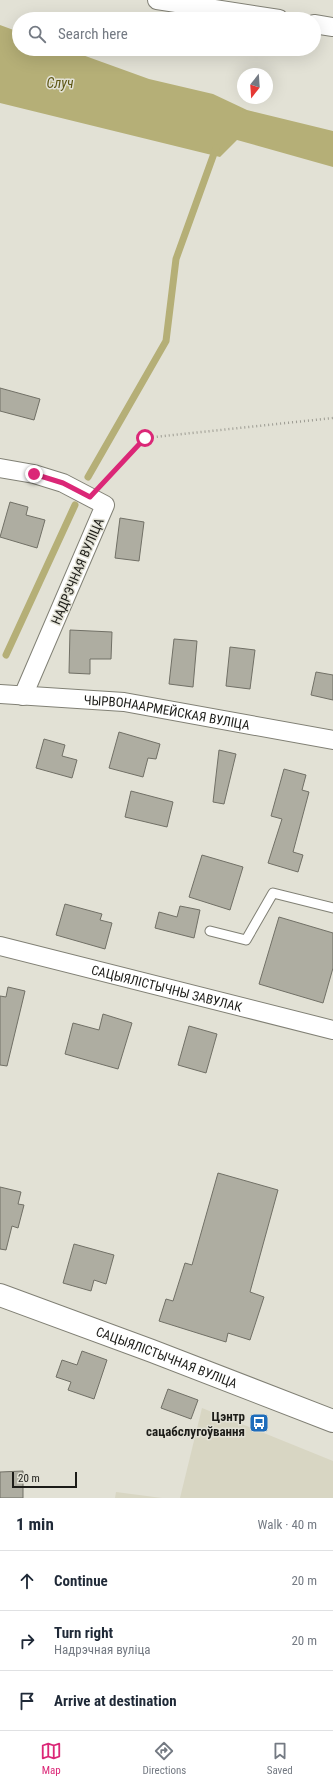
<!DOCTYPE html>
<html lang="en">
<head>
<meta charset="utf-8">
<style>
  body { margin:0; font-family:"Roboto Condensed",sans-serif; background:#f6f6f7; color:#1f2937 }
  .compass { position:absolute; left:237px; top:68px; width:36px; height:36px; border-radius:50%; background:#fff; box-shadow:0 4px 16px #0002; rotate:197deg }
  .scale { position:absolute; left:12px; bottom:10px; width:65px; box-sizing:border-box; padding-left:4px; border:2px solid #1c1c18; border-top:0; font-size:11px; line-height:14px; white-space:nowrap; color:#1c1c18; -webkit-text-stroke:3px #e2e1d5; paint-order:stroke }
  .stop { position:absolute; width:12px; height:12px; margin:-9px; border:3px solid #db2777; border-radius:50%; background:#fff }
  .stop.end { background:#db2777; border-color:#fff; box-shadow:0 1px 4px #0008 }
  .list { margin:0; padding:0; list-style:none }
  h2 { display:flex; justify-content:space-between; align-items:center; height:52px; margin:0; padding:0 16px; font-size:17px }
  h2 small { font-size:13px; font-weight:400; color:#747a83 }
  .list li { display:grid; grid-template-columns:26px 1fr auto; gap:12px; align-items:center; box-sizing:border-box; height:60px; padding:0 16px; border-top:1px solid #e0e1e3 }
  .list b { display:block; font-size:15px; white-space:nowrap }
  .list p { margin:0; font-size:13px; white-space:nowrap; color:#747a83 }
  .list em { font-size:13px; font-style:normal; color:#747a83 }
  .icon { flex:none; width:22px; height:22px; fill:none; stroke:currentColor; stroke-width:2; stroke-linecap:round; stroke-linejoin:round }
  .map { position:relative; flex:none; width:333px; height:1498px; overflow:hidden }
  .search { position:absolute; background:#fff; box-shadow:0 4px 16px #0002; left:12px; right:12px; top:12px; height:44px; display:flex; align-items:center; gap:10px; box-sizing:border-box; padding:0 14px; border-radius:22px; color:#747a83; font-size:15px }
  .sheet { height:232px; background:#fff }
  nav { display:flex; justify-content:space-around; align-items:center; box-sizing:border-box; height:56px; border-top:1px solid #e0e1e3; background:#fff; font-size:11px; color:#747a83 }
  nav a { display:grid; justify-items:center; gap:2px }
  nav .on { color:#db2777 }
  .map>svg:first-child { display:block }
</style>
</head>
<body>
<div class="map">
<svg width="333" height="1498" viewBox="0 0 333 1498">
  <rect width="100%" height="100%" fill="#e2e1d5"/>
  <g fill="#d8d6c3">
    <path d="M 202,1408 L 333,1461 L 333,1498 L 180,1498 Z"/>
    <path d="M 116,1492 L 162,1498 L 115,1498 Z"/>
  </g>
  <path fill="#b5af77" d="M 0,25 L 19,32 L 19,49 L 66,49 L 149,79 L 213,94 L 247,110 L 333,131 L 333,167 L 237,140 L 220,157 L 0,103 Z"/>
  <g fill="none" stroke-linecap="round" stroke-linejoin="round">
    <g stroke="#b5af77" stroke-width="7">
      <path d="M 88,477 L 166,341 L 176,259 L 216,148"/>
      <path d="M 6,655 L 75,505"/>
    </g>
  </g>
  <g fill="#aeada1" stroke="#717066">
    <path d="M 0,388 L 40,399 L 34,420 L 0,411 Z"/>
    <path d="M 10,502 L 28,507 L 26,515 L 45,520 L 37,548 L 0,537 Z"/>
    <path d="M 120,518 L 144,522 L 139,561 L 115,558 Z"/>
    <path d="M 70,630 L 112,632 L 111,659 L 90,659 L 90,674 L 69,673 Z"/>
    <path d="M 174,639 L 197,641 L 193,687 L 169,684 Z"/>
    <path d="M 230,647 L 255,650 L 250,689 L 226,686 Z"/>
    <path d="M 316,672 L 333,675 L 333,700 L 311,695 Z"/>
    <path d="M 119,732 L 160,744 L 156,759 L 148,758 L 143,777 L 109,768 Z"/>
    <path d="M 44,739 L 65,745 L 62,756 L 77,760 L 72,778 L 36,768 Z"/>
    <path d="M 219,750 L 236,754 L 224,804 L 213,802 Z"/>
    <path d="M 284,769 L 306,775 L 302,790 L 309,792 L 293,852 L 303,855 L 298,872 L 268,863 L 282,819 L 271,816 Z"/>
    <path d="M 131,791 L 173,802 L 167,827 L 125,817 Z"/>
    <path d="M 202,855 L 243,867 L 230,910 L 189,897 Z"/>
    <path d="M 65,904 L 102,914 L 100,920 L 112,923 L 105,949 L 56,935 Z"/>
    <path d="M 180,906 L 200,910 L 194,938 L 155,928 L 159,912 L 177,917 Z"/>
    <path d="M 279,917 L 333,933 L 333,968 L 323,1003 L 259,984 Z"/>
    <path d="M 8,987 L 25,991 L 7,1066 L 0,1065 L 0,996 L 6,997 Z"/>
    <path d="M 103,1014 L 132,1023 L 118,1069 L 65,1054 L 73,1023 L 99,1030 Z"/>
    <path d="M 189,1026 L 217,1034 L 206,1073 L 178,1065 Z"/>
    <path d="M 218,1173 L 278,1190 L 250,1292 L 264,1297 L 250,1340 L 228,1333 L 226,1342 L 159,1321 L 166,1299 L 173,1301 L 185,1263 L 192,1265 Z"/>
    <path d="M 0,1187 L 21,1192 L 18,1204 L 24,1205 L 18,1228 L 12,1226 L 6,1250 L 0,1249 Z"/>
    <path d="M 74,1244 L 114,1255 L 106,1284 L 94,1280 L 91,1291 L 63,1283 Z"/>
    <path d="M 82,1351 L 107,1360 L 94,1399 L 68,1390 L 71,1382 L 56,1377 L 62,1360 L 77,1365 Z"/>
    <path d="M 168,1389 L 198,1400 L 191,1419 L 161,1408 Z"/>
    <path d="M 23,1471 L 23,1498 L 0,1498 L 0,1472 Z"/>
  </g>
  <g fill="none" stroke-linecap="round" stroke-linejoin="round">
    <defs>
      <path id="lane" d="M 210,931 L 246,940 L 273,893 L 333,908"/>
      <g id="street">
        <path d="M 157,0 L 279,19"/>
        <path d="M 314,24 L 333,27"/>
        <path d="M 0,468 L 34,474 L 63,483 L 105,505 L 23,696"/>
        <path id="s1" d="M 0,694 L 124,702 L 333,740"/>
        <path id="s2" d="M 0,946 L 333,1030"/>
      </g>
      <g id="secondary">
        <path id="s3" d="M 0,1295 L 152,1351 L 333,1421"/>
      </g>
    </defs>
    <use href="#lane" stroke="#818075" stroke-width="11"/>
    <use href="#street" stroke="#818075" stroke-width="20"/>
    <use href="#secondary" stroke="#818075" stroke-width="24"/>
    <path stroke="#9c9b92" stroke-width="2.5" stroke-dasharray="1 3" stroke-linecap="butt" d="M 104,482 L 145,438 L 333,418"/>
    <use href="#lane" stroke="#fff" stroke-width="9"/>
    <use href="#street" stroke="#fff" stroke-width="18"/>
    <use href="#secondary" stroke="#fff" stroke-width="22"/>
  </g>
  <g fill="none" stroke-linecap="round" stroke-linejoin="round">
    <path stroke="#db2777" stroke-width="5" d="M 34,474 L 63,483 L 90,497 L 145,438"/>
  </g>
  <defs>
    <symbol id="bus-square" viewBox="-11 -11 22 22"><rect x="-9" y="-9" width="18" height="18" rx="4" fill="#1d6cbb" stroke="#e2e1d5"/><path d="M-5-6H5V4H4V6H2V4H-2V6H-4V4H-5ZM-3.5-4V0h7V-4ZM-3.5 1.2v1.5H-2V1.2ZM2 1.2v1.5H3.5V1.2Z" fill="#fff"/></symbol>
  </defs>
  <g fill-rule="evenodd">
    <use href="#bus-square" x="248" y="1412" width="22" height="22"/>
  </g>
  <g text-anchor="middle" stroke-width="3" stroke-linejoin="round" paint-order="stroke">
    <g font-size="13" fill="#1c1c18" stroke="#e2e1d5">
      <text transform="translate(77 571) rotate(-67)" y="5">НАДРЭЧНАЯ ВУЛІЦА</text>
      <text dy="5" stroke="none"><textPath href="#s1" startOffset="168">ЧЫРВОНААРМЕЙСКАЯ ВУЛІЦА</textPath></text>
      <text dy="5" stroke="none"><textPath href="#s2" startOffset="172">САЦЫЯЛІСТЫЧНЫ ЗАВУЛАК</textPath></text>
      <text dy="5" stroke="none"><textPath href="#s3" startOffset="178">САЦЫЯЛІСТЫЧНАЯ ВУЛІЦА</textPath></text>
    </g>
    <g font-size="13" font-weight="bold" fill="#1c1c18" stroke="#e2e1d5" text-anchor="end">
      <text x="245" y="1421">Цэнтр<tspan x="245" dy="15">сацабслугоўвання</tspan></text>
    </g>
    <g font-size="14" font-style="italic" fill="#5c5512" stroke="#e2e1d5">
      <text x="60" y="88">Случ</text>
    </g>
  </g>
</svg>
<svg class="compass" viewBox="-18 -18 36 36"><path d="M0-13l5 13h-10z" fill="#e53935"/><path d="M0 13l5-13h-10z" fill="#747a83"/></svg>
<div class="scale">20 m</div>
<div class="stop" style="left:145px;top:438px"></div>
<div class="stop end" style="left:34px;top:474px"></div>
<div class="search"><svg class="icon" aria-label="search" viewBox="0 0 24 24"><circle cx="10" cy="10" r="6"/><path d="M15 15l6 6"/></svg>Search here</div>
</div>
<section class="sheet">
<h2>1 min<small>Walk · 40 m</small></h2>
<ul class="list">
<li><svg class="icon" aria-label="ahead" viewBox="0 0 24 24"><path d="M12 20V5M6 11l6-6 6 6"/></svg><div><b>Continue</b></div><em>20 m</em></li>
<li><svg class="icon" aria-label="right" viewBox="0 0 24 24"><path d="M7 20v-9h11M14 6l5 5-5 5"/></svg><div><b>Turn right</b><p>Надрэчная вуліца</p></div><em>20 m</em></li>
<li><svg class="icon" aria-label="arrive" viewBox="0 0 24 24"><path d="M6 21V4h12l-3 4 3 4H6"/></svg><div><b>Arrive at destination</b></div></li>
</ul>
</section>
<nav>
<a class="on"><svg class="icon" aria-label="map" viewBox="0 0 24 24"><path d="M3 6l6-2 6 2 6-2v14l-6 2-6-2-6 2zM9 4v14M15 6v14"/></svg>Map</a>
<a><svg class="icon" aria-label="directions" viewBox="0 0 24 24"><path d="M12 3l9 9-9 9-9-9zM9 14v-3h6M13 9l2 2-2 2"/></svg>Directions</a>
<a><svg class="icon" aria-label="saved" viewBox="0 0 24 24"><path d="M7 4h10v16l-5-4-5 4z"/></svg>Saved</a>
</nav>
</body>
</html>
